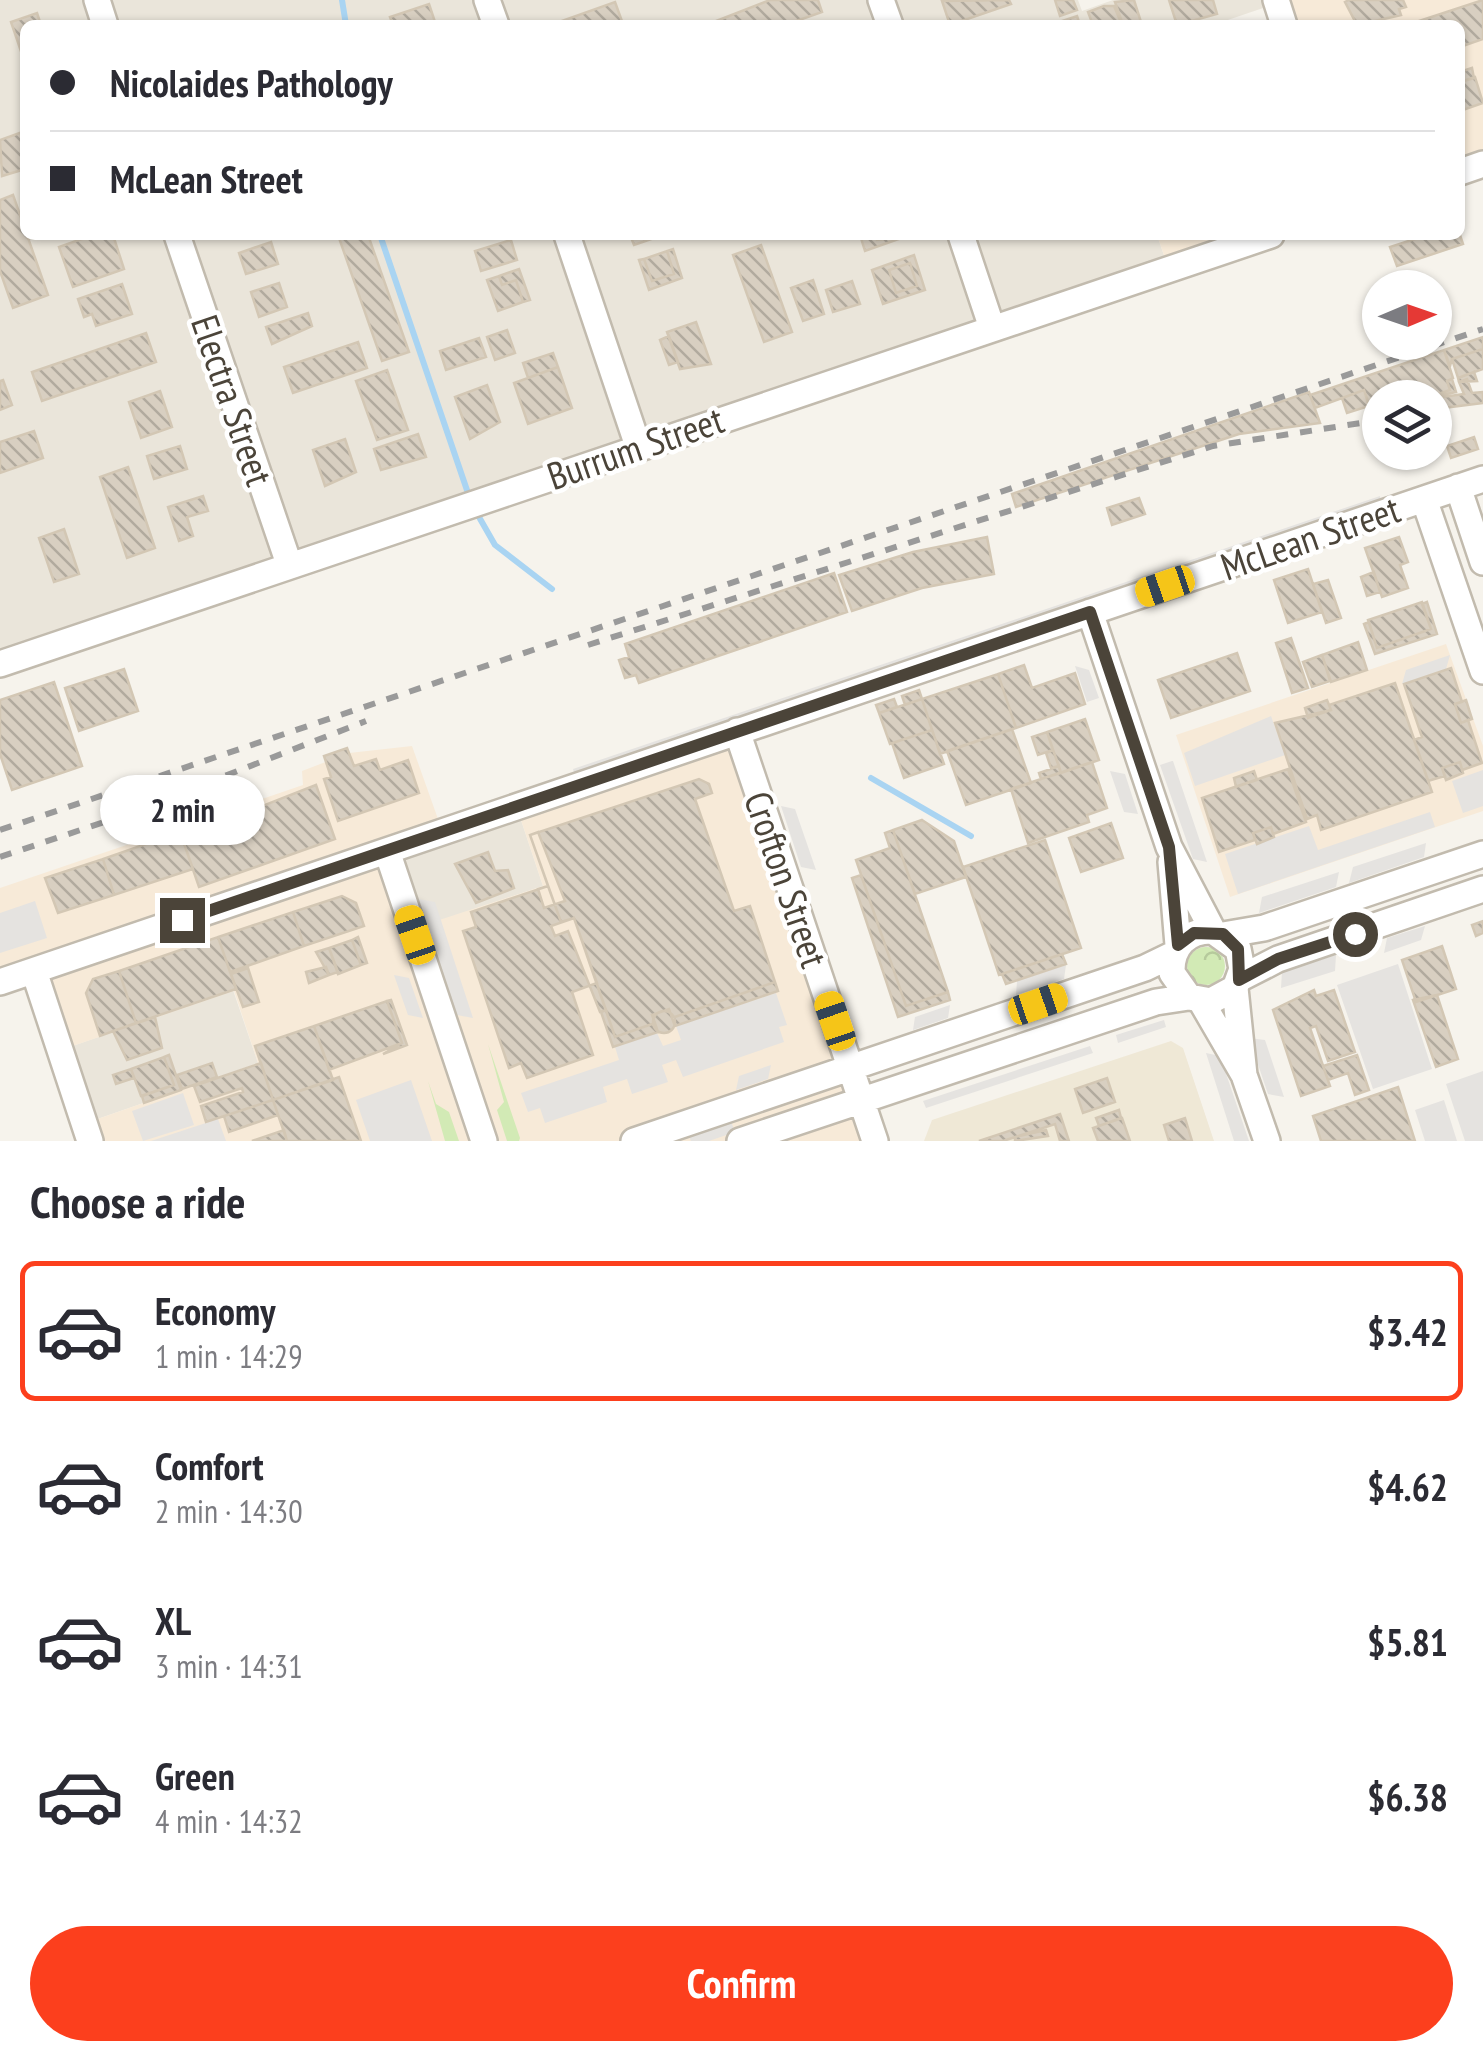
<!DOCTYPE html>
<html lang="en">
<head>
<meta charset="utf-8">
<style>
  :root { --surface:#fff; --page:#f7f7f7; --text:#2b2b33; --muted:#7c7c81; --line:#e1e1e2; --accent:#fc3f1d }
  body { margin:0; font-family:"PT Sans Narrow",sans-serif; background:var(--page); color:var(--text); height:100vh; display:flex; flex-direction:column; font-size:38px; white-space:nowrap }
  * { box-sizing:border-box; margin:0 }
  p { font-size:32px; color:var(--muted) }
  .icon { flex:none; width:55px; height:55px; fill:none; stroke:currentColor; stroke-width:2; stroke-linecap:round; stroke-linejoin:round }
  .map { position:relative; height:1141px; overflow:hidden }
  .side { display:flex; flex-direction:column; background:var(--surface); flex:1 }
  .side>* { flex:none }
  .banner { position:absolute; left:20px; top:20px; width:1445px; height:220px; border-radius:15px; box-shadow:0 2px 8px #0004; display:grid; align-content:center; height:220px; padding:0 30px; background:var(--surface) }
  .needle { width:65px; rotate:88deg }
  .tools { position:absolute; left:1362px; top:270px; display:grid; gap:20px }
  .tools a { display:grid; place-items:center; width:90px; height:90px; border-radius:50%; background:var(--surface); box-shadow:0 2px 8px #0004; font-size:50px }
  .end { position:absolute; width:45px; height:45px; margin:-22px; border:12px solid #4b4439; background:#fff; box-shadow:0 0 0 5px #fff }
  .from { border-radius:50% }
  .bubble { position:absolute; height:70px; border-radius:35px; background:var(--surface); box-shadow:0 2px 8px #0004; font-size:32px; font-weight:800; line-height:70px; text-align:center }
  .car { position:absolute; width:30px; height:60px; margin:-30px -15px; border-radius:12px; box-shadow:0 0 8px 2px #0007; background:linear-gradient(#f5c518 24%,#345 0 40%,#f5c518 0 76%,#345 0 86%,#f5c518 0) }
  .banner b { display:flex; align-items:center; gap:35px; height:95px; font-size:38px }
  .banner b+b { border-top:2px solid var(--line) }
  .banner i { width:25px; height:25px; background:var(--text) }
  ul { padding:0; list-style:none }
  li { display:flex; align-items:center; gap:30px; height:140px; margin:0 20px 15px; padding:0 10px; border:5px solid transparent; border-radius:15px }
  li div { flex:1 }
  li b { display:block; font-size:38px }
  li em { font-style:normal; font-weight:800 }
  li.current { border-color:var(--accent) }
  li>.icon { width:90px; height:90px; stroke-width:1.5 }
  h2 { padding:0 30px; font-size:45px; line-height:120px }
  .cta { display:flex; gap:20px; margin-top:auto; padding:20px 30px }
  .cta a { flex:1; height:115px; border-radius:60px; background:var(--accent); color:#fff; font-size:40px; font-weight:800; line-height:115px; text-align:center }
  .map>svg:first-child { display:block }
  .residential { fill:#eae5da }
  .commercial { fill:#f7ead8 }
  .education { fill:#efe8d6 }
  .green { fill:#d2eab5 }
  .forest { fill:url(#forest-crowns) }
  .parking { fill:#e5e3e0 }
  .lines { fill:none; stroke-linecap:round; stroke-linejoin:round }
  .stream { stroke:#a9d4f2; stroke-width:6 }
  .building { fill:url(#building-back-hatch); stroke:#d3c7b4; stroke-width:2.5; fill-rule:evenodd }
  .minor-casing { stroke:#c2bbae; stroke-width:30 }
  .minor { stroke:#fff; stroke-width:25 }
  .rail { stroke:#9a9a9a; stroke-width:6; stroke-dasharray:12 12; stroke-linecap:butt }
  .route { stroke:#4b4439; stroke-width:12 }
  .labels { text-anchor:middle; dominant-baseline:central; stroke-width:9; stroke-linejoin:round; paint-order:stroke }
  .street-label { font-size:38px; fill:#4b4439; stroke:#fff }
</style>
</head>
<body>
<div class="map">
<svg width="1483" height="1141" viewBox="0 0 1483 1141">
  <defs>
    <pattern id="forest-crowns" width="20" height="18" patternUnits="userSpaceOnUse" patternTransform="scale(2.5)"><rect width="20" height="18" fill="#d2eab5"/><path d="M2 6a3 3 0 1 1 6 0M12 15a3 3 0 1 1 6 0" fill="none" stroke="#b6ca9c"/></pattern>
    <pattern id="building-back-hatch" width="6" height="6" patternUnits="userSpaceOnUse" patternTransform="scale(2.5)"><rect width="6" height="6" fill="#d8cfc1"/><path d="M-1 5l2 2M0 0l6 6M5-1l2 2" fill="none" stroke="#b1aa9e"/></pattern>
  </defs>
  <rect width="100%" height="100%" fill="#f6f3ec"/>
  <!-- residential -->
  <path class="residential" d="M0,0H1078L1082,11L1113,0H1273L1275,4L1213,25H25V235H1157L1169,270L0,666Z
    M517,808L543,886L415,929L389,852Z
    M233,990L258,1063L86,1123L61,1050Z"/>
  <!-- commercial -->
  <path class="commercial" d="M1273,0H1483V167L1460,174V25H1282Z
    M1157,235H1277L1169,270Z
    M1446,644L1483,746V811L1230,897L1176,735Z
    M736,733L873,1141H92L86,1123L258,1063L234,991L61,1050L34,970L0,980V888L303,785L302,771L349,753L412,746L443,833L389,852L415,928L543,886L517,808Z"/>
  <!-- education -->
  <path class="education" d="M1171,1041L1183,1048L1214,1141H924L932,1120Z"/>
  <!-- green -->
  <path class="green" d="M488,1044L520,1138L519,1141H507L497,1110L504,1102Z
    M428,1081L436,1104L449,1112L459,1141H445Z"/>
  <!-- forest -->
  <path class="forest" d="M1187 966a19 19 0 1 1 38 0a19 19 0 1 1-38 0Z"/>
  <!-- parking -->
  <path class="parking" d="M1380,496L1381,502L575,776L573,769Z
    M1450,655L1446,669L1402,684L1406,670Z
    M1075,666L1089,670L1099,698L1087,702Z
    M1271,716L1285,755L1195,786L1184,753Z
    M1172,761H1173L1207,862L1193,859L1160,765Z
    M1483,770V806L1463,813L1452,781Z
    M1110,771L1125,774L1138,814L1124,812Z
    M781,806L795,809L816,870L801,867Z
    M1430,812L1435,827L1238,894L1225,854L1309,826L1318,850Z
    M1426,843L1424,857L1349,883L1353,867Z
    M1339,872L1336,887L1259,913L1262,897Z
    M418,899L435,902L473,1018L457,1015Z
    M35,901L47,938L0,953V913Z
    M1425,926L1421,940L1384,953L1387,938Z
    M1336,955L1335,971L1281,988L1282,972Z
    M1398,964L1432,1069L1373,1089L1337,985Z
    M1066,965L1064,979L1016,995L1017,981Z
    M394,975L409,978L423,1018L408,1015Z
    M776,993L787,1025L779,1027L784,1042L683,1077L676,1060L662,1065L668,1082L632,1094L627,1079L603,1087L607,1102L545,1123L540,1108L528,1112L521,1093L619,1060L615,1047L657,1033L663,1046L681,1040L676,1026Z
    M950,1005L948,1018L913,1030L915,1017Z
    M1164,1020L1166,1027L1118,1043L1116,1035Z
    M1249,1038L1265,1040L1284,1097L1268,1094Z
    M1090,1046L1093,1053L926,1108L923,1101Z
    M1206,1053L1220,1056L1249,1141H1234Z
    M771,1065L768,1079L736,1090L739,1076Z
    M1483,1071V1141H1465L1446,1084Z
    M411,1080L432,1141H370L356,1100Z
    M183,1093L194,1125L143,1141L132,1111Z
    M1444,1100L1457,1141H1425L1415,1110Z
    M218,1119L226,1141H151Z
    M730,1119L735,1132L709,1141H691L688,1134Z"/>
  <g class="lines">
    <!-- stream -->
    <path class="stream" d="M342,0L346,25
      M380,235L470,499
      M475,510L495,545L552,589
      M871,778L971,836"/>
  </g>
  <!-- building -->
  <path class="building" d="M770,0H818L822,12L785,25H706Z
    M1009,0L1011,4L950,25L942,1Z
    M1055,0H1073L1077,10L1060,16Z
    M1134,0L1141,22L1123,25L1115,2Z
    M1169,0H1213L1217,14L1177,25Z
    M1349,0H1403L1406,7L1399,9L1401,15L1357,25L1345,2Z
    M1483,0V39L1460,47V25L1410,24Z
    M615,2L623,24L560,25L559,22Z
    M429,4L436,25H393L390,17Z
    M1104,6H1114L1122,25H1093L1088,12Z
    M37,13L41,25H25L24,60L11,22Z
    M1077,16L1080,25H1059L1062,21Z
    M1472,68L1474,78L1460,82V72Z
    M1475,77L1483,103L1460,111V82Z
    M25,131V169L2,176L0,140Z
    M13,195L48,295L13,308L0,271V200Z
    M93,235H113L124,269L73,287L59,247Z
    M338,235H368L409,352L382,361Z
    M630,235H663L634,245Z
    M860,235H875L877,240L907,236L865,251Z
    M1427,235H1460L1463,244L1397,266L1390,247Z
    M511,240L517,260L481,271L475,251Z
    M271,242L278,264L246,274L239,253Z
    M761,245L792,332L764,342L733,255Z
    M673,249L682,278L649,290L639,260L644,259L652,281L674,274L667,251Z
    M667,251L674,274L652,281L644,259Z
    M914,255L925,290L883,304L872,270ZM910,263L917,286L896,293L889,270Z
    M910,263L917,286L896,293L889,270Z
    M519,269L530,300L523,302L516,280L502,285L499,276Z
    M499,276L502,285L516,280L523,302L498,311L487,280Z
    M813,280L824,314L803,321L791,288Z
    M852,281L860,304L833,312L826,290Z
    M279,283L287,307L259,317L251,292Z
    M122,284L132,314L96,326L92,314L84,317L78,299Z
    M308,313L312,326L272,344L266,327Z
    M696,322L711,364L680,369L667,332Z
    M507,330L515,353L495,360L487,337Z
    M146,333L156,362L42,401L32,372Z
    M669,336L678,362L669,365L660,340Z
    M1483,337V349L1452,359L1450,366L1444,350Z
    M479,338L486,357L446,370L440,351Z
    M358,342L367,368L293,393L284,367Z
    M1483,349V369L1458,378L1452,359Z
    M1444,350L1453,378L1447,381L1450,390L1427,398L1423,389L1400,398H1380V404L1370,407L1364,390L1315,408L1310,395Z
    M553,353L558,367L528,378L523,363Z
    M558,367L572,408L528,424L514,383Z
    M387,370L408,430L377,440L356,381Z
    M1474,372L1477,381L1459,382L1458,378Z
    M1452,379L1456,392L1427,398L1450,390L1447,381Z
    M1467,379L1472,393L1483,392V403L1435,409V398L1464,394L1459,382Z
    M3,380L12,405L0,410V381Z
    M487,385L500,422L470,439L455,397Z
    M1364,390L1369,406L1347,413L1342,398Z
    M160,391L172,427L141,438L129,402Z
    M1309,392L1320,423L1239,434L1016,507L1012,494Z
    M34,431L43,458L0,473V442Z
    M418,434L426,457L381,470L374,449Z
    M1474,437L1478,449L1451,458L1447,446Z
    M345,439L356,472L325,486L313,450Z
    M180,446L187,469L154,479L147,456Z
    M128,467L155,548L127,558L100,477Z
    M203,496L208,511L187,517L193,536L179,541L168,507Z
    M1139,498L1145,514L1112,525L1107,508Z
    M64,529L79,574L54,582L39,538Z
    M987,537L994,574L922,588L852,611L839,575L913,552Z
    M1399,537L1408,562L1400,565L1408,588L1382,597L1365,548Z
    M1308,569L1322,612L1288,623L1274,580Z
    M1374,572L1380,592L1367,596L1361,577Z
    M834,573L847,612L639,683L636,675L625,678L619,660L629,657L625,644Z
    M1328,580L1341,618L1326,623L1313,584Z
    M1422,602L1431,629L1377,648L1368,620Z
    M1427,602L1437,634L1375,654L1364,624L1369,622L1377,648L1431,629L1422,604Z
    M1291,638L1308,688L1292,693L1276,643Z
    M1358,642L1367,670L1331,682L1322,655Z
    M1237,653L1250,691L1171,718L1158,680Z
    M1322,655L1330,681L1312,687L1303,662Z
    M1024,665L1032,688L1075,673L1085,704L1016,728L998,674Z
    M1451,668L1462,702L1455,704L1461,723L1468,720L1482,763L1462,770L1460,762L1442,768L1445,776L1428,781L1414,740L1422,737L1404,684Z
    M124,669L138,711L79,731L65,688Z
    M998,674L1016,728L940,754L922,699Z
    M54,682L82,766L12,790L0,754V700Z
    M1395,683L1432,792L1321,830L1317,815L1307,819L1275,723L1331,710L1329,705Z
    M919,690L922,699L905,705L902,696Z
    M894,699L897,707L879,713L876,705Z
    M922,699L932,730L890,744L879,713Z
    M1327,700L1331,710L1308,718L1305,708Z
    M1466,700L1472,719L1461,723L1455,704Z
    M1085,719L1099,760L1061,773L1047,732Z
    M1012,729L1031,783L966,805L947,751Z
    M932,730L944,764L904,778L892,743Z
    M1047,732L1053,750L1038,755L1032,737Z
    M347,748L354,766L376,759L380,770L408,760L419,793L338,821L324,779L331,777L324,756Z
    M1053,750L1059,766L1051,768L1046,753Z
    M1092,762L1107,808L1087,815L1089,822L1028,843L1011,789Z
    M1460,762L1463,773L1446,780L1442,768Z
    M1059,766L1061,773L1041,779L1039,773Z
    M1288,769L1306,822L1273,834L1271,827L1253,833L1255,840L1219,852L1202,798Z
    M1254,771L1257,780L1236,787L1234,778Z
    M699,779L709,784L712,793L695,799L734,911L750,906L775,982L672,1018L669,1009L652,1015L655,1023L615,1037L574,918L561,922L530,835Z
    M316,785L335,839L199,887L180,832L204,823L206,828Z
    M922,820L954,841L966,877L915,894L893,830Z
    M1111,823L1123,858L1081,872L1069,838Z
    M1271,827L1274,837L1257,844L1253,833Z
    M893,830L948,992L906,1006L856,860L890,848L885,833Z
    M180,832L193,869L114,895L103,859Z
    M538,832L565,901L544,908L538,889L548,886L530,835Z
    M1045,840L1081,948L999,975L963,867Z
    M488,852L495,871L508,870L514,888L476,903L455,864Z
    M103,859L114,895L58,913L45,878Z
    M861,875L906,1006L948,992L950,1000L898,1017L852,878Z
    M548,886L561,922L574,918L597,983L572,992L593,1055L527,1078L521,1063L509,1068L463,931L476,927L471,912Z
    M342,896L356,903L364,926L304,946L293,912Z
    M293,912L304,946L230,972L218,937Z
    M574,918L606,1010L600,1012L568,931L555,936L551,926Z
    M1483,921V933L1476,936L1472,925Z
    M218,937L236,989L136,1023L119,971Z
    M358,937L367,963L361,965L352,940Z
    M352,940L361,965L338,974L329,948Z
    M1442,946L1456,989L1416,1002L1402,960Z
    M329,948L338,972L329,975L316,952Z
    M1062,954L1066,964L1006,984L1002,974Z
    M326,967L329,975L309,983L306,972Z
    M248,968L259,1002L243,1007L231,974Z
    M119,971L136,1023L100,1036L86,993L93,979Z
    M775,982L778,991L675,1026L672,1018Z
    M1314,990L1316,996L1334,990L1355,1052L1328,1061L1316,1026L1310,1028L1330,1086L1301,1096L1273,1010Z
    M1437,995L1458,1059L1436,1067L1413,1000Z
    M391,1000L407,1045L383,1054L402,1043L387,1001Z
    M387,1001L402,1043L329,1070L314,1026Z
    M606,1010L615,1037L655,1023L658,1032L613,1047L601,1012Z
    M653 1022a11 11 0 1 1 22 0a11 11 0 1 1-22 0Z
    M155,1017L162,1048L127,1060L113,1031Z
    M314,1026L333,1080L273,1100L255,1046Z
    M169,1055L181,1090L144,1103L142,1096L174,1085L164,1057Z
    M1357,1055L1369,1090L1355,1095L1348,1073L1328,1080L1323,1066Z
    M164,1057L174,1085L141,1096L131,1069Z
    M212,1063L217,1077L182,1089L177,1075Z
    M261,1063L273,1100L206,1122L201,1106L243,1092L242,1088L200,1102L194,1086Z
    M131,1069L134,1078L116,1084L113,1075Z
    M339,1077L361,1141H287L273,1100Z
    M1107,1078L1115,1102L1083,1113L1075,1089Z
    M1398,1087L1415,1141H1321L1313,1116Z
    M273,1100L278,1115L229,1132L224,1116Z
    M1119,1110L1121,1118L1099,1126L1096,1118Z
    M1060,1114L1069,1141H1060L1055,1124L1003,1141H979Z
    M1122,1118L1130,1141H1098L1093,1128Z
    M1185,1118L1192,1141H1169L1164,1125Z
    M284,1130L287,1141H252Z
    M1046,1130L1048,1136L1015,1141V1137Z"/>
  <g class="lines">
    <!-- minor casing -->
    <g class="minor-casing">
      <path id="minor" d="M97,0L105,25
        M487,0L496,25
        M881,0L890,25
        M1276,0L1284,25
        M1460,172L1483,164
        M177,235L289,564
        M567,235L638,446
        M961,235L992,328
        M1458,487L1483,562
        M1424,499L1483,671
        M1090,612L1169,847L1213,931
        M0,664L1271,235
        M737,731L875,1141
        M387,851L484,1141
        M1171,862L1178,945
        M1223,935L1264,928L1483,854
        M34,971L90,1141
        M1239,979L1278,959L1483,889
        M0,982L1483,479
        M1235,988L1211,1001L1189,997L1172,973C1171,947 1187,930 1213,931L1238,949L1242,969L1235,988L1244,1075
        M1201,1001L1244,1075L1267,1141
        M634,1141L1145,968L1174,954
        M740,1141L1156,1002L1189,997"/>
    </g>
    <!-- minor -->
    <use href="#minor" class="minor"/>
    <!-- rail -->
    <path class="rail" d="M588,645L1213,446L1380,420
      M0,830L1483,329
      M0,857L122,816L366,721"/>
  </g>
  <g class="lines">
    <!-- route -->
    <path class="route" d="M182,920L1090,612L1169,847L1178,945L1194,933L1223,934L1238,949L1239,980L1278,959L1355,934"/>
  </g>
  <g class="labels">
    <!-- street labels -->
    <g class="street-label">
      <text transform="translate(233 400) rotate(71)">Electra Street</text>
      <text transform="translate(635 447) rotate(-19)">Burrum Street</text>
      <text transform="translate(1310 537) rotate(-19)">McLean Street</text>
      <text transform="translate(787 879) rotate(71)">Crofton Street</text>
    </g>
  </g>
</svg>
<div class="tools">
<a><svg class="needle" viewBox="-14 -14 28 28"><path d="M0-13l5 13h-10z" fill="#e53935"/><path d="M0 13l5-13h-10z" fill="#7c7c81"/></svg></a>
<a><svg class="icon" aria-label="layers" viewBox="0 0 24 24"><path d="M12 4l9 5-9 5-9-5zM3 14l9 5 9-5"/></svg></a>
</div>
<i class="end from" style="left:1355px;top:934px"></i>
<i class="end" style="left:182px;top:920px"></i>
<div class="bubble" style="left:100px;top:775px;width:165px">2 min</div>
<i class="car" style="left:1165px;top:586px;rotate:251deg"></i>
<i class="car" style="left:415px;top:935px;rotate:341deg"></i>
<i class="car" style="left:1038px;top:1004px;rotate:71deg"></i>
<i class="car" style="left:835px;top:1021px;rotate:341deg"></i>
<div class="banner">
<b><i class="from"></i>Nicolaides Pathology</b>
<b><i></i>McLean Street</b>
</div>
</div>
<section class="side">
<h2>Choose a ride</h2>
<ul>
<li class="current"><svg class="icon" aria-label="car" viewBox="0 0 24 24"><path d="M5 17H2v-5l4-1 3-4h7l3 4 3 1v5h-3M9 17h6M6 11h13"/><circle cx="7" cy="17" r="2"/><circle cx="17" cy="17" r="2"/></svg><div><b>Economy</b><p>1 min · 14:29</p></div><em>$3.42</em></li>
<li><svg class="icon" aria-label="car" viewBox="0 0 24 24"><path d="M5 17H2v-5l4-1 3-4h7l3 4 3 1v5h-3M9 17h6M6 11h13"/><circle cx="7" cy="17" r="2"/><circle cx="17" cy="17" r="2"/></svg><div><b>Comfort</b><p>2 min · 14:30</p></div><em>$4.62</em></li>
<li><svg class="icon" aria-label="car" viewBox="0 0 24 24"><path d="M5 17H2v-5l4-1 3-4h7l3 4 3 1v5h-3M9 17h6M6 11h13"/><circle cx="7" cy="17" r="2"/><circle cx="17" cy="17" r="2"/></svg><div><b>XL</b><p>3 min · 14:31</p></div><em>$5.81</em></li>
<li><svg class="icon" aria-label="car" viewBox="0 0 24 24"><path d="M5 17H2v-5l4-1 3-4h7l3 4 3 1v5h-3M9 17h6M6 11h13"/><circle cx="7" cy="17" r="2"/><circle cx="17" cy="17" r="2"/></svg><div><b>Green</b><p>4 min · 14:32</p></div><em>$6.38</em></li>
</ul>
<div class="cta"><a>Confirm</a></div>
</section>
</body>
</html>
